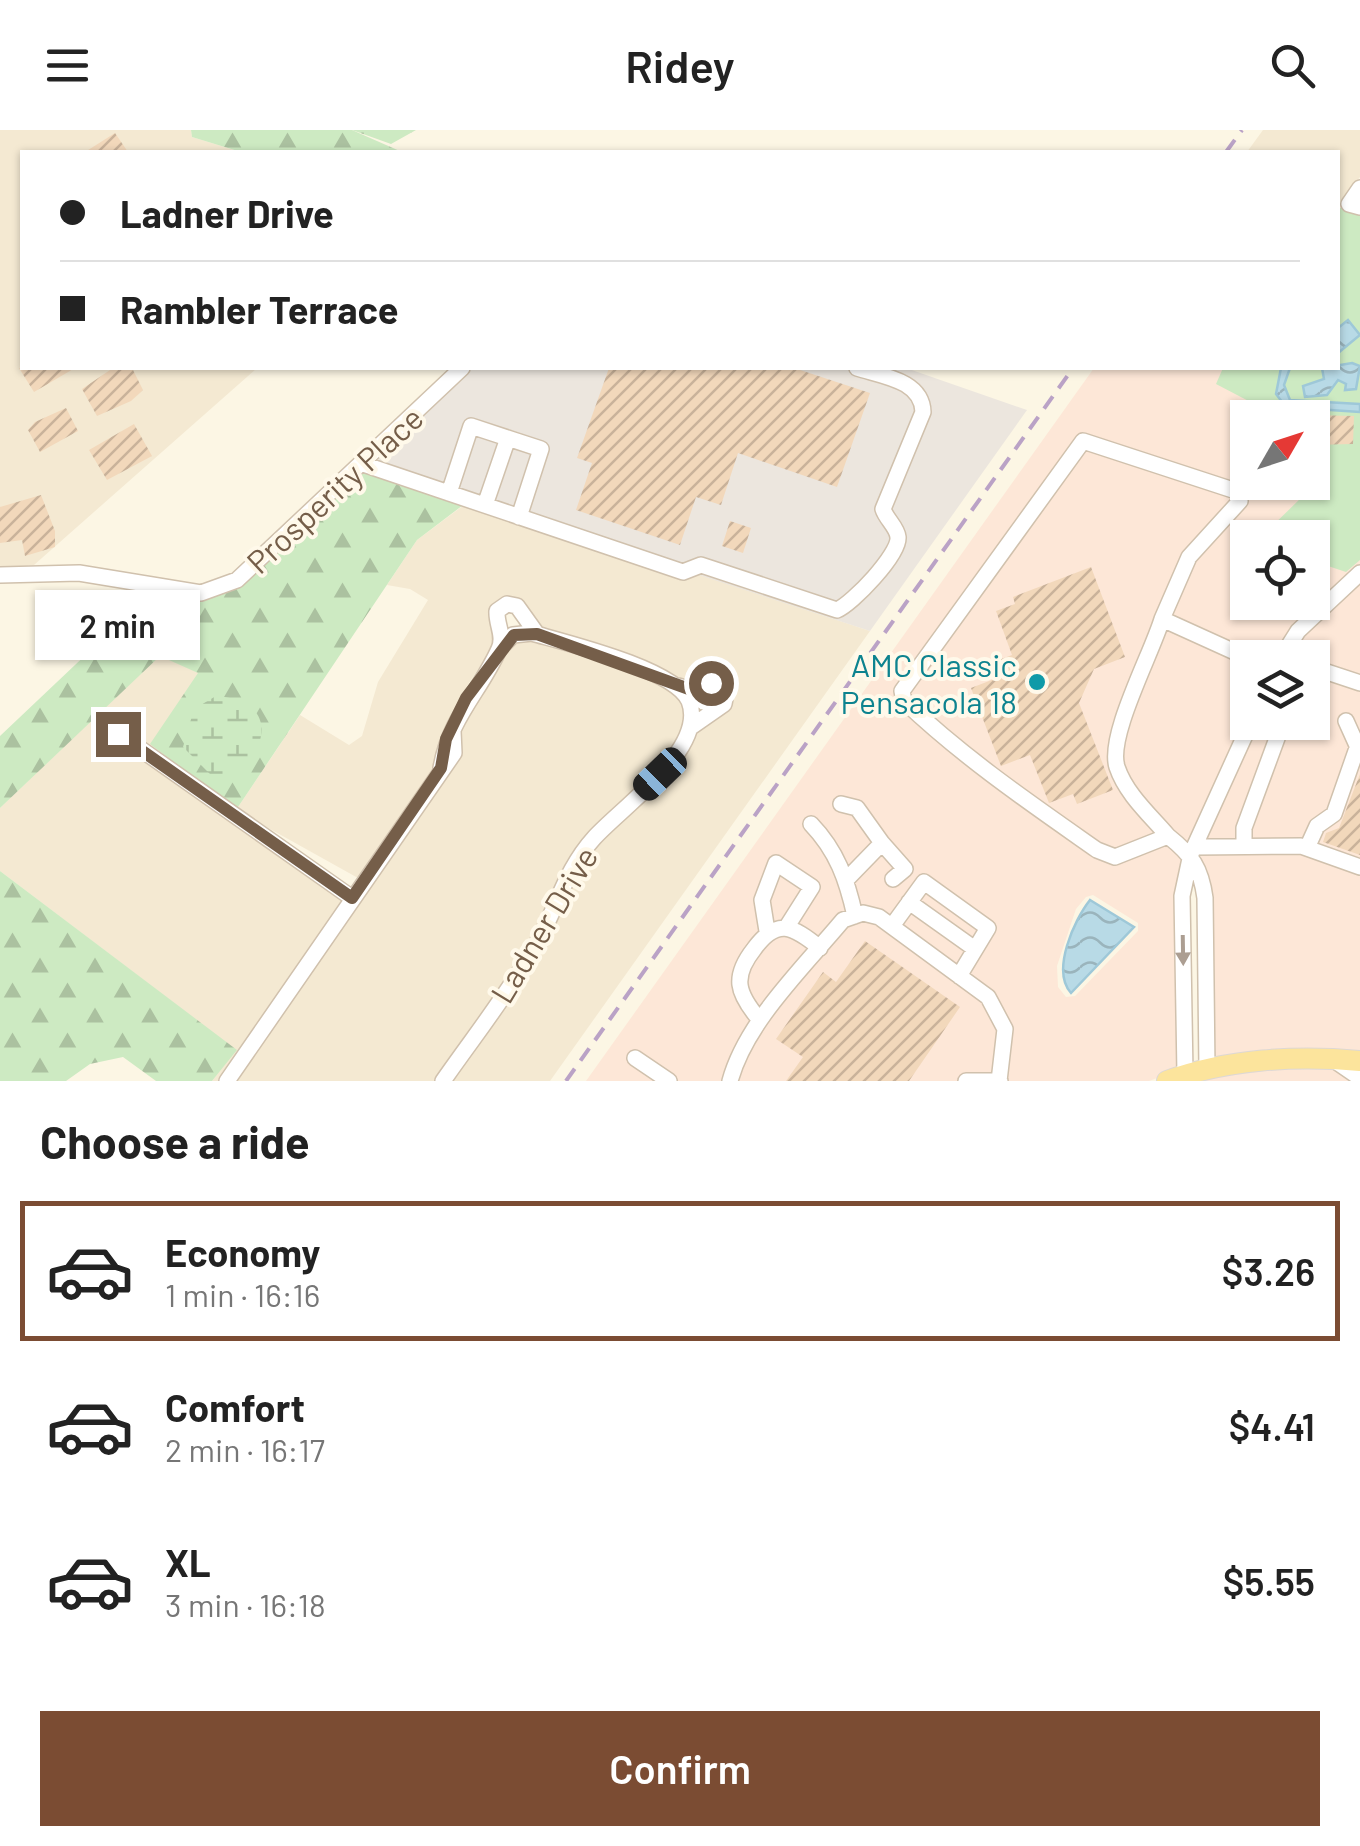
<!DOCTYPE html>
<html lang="en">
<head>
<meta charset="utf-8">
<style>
  :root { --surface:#fff; --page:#f2f2f2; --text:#222; --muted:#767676; --line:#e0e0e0; --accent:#7b4c33 }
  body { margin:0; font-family:Barlow,sans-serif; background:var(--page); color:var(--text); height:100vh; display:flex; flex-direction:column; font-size:38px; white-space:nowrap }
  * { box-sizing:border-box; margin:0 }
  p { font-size:32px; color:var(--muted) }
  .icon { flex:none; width:55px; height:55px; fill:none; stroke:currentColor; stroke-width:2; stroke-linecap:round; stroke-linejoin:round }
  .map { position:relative; height:951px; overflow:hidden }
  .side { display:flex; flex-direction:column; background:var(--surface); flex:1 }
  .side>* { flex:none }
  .guide { position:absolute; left:20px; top:20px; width:1320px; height:220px; border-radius:0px; box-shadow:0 2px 8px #0004; display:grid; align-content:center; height:220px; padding:0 40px; background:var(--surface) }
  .needle { width:65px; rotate:51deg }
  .buttons { position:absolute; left:1230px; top:270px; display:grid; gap:20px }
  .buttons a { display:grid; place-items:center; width:100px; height:100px; border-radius:0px; background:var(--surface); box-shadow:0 2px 8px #0004; font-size:50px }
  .end { position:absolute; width:45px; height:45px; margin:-22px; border:12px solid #755e49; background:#fff; box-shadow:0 0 0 5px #fff }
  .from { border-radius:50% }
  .bubble { position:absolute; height:70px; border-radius:0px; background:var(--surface); box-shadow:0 2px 8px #0004; font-size:32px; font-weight:600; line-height:70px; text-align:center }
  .car { position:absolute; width:30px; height:60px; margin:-30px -15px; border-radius:12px; box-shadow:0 0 8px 2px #0007; background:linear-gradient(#222 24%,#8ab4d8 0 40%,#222 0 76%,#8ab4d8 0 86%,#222 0) }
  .guide b { display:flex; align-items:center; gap:35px; height:95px; font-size:38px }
  .guide b+b { border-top:2px solid var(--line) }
  .guide i { width:25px; height:25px; background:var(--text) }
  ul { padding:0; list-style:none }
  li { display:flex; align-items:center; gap:30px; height:140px; margin:0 20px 15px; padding:0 20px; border:5px solid transparent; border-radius:0px }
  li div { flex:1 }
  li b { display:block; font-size:38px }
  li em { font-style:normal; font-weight:600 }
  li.on { border-color:var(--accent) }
  li>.icon { width:90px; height:90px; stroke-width:1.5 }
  h2 { padding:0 40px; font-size:45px; line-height:120px }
  .action { display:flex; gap:20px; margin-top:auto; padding:20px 40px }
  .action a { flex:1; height:115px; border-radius:0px; background:var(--accent); color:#fff; font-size:40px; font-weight:600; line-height:115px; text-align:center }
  header { display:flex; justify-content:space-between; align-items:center; height:130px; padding:0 40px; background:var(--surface); font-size:45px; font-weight:600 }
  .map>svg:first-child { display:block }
  .residential { fill:#f4e9d2 }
  .commercial { fill:#fde7d7; fill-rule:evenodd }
  .industrial { fill:#ece6de }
  .green { fill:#cdeac2 }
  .forest { fill:url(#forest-firs) }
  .wetland { fill:url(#wetland-marsh) }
  .water { fill:url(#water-waves); stroke:#9ec8d8; stroke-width:2.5 }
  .building { fill:url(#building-hatch) }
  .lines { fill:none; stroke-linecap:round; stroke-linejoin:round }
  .minor-casing { stroke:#d0c1ad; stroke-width:18 }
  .major-casing { stroke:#ded8d3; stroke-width:22 }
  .minor { stroke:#fff; stroke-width:15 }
  .major { stroke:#fce49c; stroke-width:20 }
  .rail { stroke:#baa2c6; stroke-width:4; stroke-dasharray:15 10; stroke-linecap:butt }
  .oneway { fill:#ac9e92 }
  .route { stroke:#755e49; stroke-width:12 }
  .culture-dot { fill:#0f9aa8; stroke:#fff9ea; stroke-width:4 }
  .labels { text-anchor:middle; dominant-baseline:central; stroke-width:8; stroke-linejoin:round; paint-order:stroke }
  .street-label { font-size:32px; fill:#755e49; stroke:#fff9ea }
  .culture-label { font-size:32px; fill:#0d838f; stroke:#fff9ea; text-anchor:end }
</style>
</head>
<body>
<header><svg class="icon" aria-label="menu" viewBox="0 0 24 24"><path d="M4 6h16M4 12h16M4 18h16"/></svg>Ridey<svg class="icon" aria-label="search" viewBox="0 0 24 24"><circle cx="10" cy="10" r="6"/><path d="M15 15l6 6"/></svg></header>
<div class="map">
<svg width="1360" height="951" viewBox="0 0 1360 951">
  <defs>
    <pattern id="forest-firs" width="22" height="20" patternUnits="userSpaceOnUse" patternTransform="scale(2.5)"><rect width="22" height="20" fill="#cdeac2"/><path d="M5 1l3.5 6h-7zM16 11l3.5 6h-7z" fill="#abc1a0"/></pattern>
    <pattern id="wetland-marsh" width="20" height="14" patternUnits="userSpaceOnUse" patternTransform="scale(2.5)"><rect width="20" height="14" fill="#cdeac2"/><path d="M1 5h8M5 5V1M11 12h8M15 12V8" fill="none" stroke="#abc1a0"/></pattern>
    <pattern id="water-waves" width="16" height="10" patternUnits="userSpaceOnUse" patternTransform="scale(2.5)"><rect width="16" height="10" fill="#b8dae6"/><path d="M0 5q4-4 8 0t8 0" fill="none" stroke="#9ab4bc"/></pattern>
    <pattern id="building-hatch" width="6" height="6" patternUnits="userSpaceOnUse" patternTransform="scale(2.5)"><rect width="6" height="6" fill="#f2d8bb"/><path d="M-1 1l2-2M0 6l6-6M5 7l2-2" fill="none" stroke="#c9b29a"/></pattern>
  </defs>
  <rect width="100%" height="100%" fill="#fcf6e4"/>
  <!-- residential -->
  <path class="residential" d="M0,0H191L192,7L241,22H22V238H257L34,435L0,439Z
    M1263,0H1360V47L1338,74V22H1247Z
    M472,369L870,501L550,951H450L585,728L696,601L728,578L733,569L727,552L713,547L691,553L540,498L523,472L508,467L491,480L493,516L460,567L440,608L435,636L358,748L236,680L300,585L349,615L362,606L378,552L428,470L410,459L387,455L417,410Z
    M519,510H533L662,554L681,570L685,588L679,609L564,737L527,818L435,951H234L461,625V598L508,517Z
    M160,525L199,543L231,676L119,595L109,605L343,770L219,951H212L236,920L0,741V678Z"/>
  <!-- commercial -->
  <path class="commercial" d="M1338,74L1360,84V435L1287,503L1274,527L1248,528L1247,585L1184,725L1175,767L1179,940L1149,951H586L1094,238H1338ZM1248,288H1312V352H1248ZM1248,408H1312V472H1248ZM1093,765L1138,793V801L1075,866L1066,867L1058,857L1057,836L1076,779L1086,767Z
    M1360,451V924L1214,931L1212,768L1208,742L1199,723L1258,593L1312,592V528L1287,527L1297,511Z
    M1264,937L1360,938V951H1184Z"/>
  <!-- industrial -->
  <path class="industrial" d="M455,238H906L1027,280L870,501L368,337Z"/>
  <!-- green -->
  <path class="green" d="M1338,77L1360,84V430L1346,442L1313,431L1312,408L1261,407L1303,366L1298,358L1280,353L1312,352V288L1279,287L1216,254L1223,238H1338Z"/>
  <!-- forest -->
  <path class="forest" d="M191,0H352L402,22H241L192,7Z
    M368,337L471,369L417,410L236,680L150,614L198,543L160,526L0,678V606L151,463L200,469L242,455Z
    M0,741L237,920L212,951H156L123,927L90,934L66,951H0Z"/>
  <!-- wetland -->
  <path class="wetland" d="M352,0H416L391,14Z
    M216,566C278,571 270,617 232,650L212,646L183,617L194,579Z"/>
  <!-- water -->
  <path class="water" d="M1348,190L1360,205L1338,223V198Z
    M1352,233L1360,236L1356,259L1345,260L1346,254L1338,250L1327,265L1305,267L1303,256L1324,249L1322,238Z
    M1281,238H1290L1284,255L1290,270L1360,274V282L1286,277L1276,264Z
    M1090,770L1134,797L1071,863C1051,841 1074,790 1090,770Z"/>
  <!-- building -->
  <path class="building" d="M115,3L128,22H85Z
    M19,238H75L34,262Z
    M113,238H132L143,260L131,271L97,286L82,259Z
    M609,238H794L870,263L837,357L738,323L721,375L696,367L680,415L576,380L592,333L577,328Z
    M66,278L78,301L40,322L28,300L35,292Z
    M1312,285L1354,286L1353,314L1312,315Z
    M134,294L152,326L107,350L89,320Z
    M41,365L55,401V417L25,426L22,410L0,413V377Z
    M730,391L751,398L743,423L722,416Z
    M1091,437L1125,527L1094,539L1079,573L1113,660L1077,674L1073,664L1049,673L1030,625L1001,636L971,558L1002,546L996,531L1012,525L996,481L1015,474L1013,467Z
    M1360,644V725L1323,712L1326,703L1339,698Z
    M865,811L960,877L909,951H786L803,927L776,909L823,842L836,852Z"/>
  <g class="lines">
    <!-- minor casing -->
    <g class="minor-casing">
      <path id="minor" d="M1360,58L1349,74L1360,77
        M363,334L683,442L701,435L837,480C852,474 900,424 898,407C897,397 886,389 883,379L923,282C922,250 882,246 857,238
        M449,363L471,296L541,319L519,387
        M485,375L508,308
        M0,445L79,443L201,463L237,450L462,238
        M1162,489C1152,523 1107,606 1117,637C1126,664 1150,685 1168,706
        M1281,528L1298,501L1360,443
        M1312,537L1360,553
        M678,556L689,559L717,554L726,563L724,574L691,597
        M1346,591L1360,622
        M1302,592L1317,598
        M118,603L352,768
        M441,638C450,587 480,562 499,519C505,506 496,494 497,481L507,474L517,476L537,504
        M841,674L857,678L882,713L847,749
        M811,694C837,721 847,750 855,786
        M882,713L905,739L893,749
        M1244,716V698L1283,592
        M1195,717L1301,716L1360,737
        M1307,718L1317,696L1334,684L1356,621
        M909,772L975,819
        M892,796L924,752L988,798L959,846
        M767,801L762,770L776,733L812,757L786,798
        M759,889C737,863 732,847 754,819C777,787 793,796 820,818
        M635,928L669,951
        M1334,930L1360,948
        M1207,939L1205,768C1201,738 1192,725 1168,706L1115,727L1097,720C1030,673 964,628 904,571L902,561L1083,311L1236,361L1240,371L1189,427L1162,489L1248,528
        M1185,944L1182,766L1191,724L1251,592
        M227,951L454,623L453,601
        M443,951C473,908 507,865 533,820C556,782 564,741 594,708C622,677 708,618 689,571C675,539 567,513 532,503L513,505L500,518
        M730,951C746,892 803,838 843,790L863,783L879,787L988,867L1005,899L999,951
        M966,951H1000"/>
    </g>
    <!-- major casing -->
    <g class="major-casing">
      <path id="major" d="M1167,951C1227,929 1297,925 1360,931"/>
    </g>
    <!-- minor -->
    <use href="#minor" class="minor"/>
    <!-- major -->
    <use href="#major" class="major"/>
    <!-- rail -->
    <path class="rail" d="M1226,22L1242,0
      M566,951L1073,238"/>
  </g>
  <!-- one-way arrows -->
  <defs><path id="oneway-solid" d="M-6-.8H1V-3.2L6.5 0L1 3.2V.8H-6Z" transform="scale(2.5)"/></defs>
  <use class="oneway" href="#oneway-solid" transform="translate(1183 820) rotate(89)"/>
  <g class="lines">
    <!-- route -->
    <path class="route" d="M118,604L352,768L441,638L446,609L466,568L514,505L537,504L689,559L711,553"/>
  </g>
  <!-- markers -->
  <circle class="culture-dot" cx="1037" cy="552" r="10"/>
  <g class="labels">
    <!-- street labels -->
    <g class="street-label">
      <text transform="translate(334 359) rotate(-43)">Prosperity Place</text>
      <text transform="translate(543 794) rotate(-59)">Ladner Drive</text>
    </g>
    <!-- culture labels -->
    <g class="culture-label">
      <text x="1017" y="534">AMC Classic<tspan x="1017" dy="37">Pensacola 18</tspan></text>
    </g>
  </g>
</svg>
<div class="buttons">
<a><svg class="needle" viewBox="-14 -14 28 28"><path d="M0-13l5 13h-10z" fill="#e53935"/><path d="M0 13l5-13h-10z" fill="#767676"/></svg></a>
<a><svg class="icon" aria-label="locate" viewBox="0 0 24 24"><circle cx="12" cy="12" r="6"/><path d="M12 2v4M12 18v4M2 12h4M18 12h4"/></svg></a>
<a><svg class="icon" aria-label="layers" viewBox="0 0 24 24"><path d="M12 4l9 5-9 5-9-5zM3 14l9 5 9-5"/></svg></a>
</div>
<i class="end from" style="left:711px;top:553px"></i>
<i class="end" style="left:118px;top:604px"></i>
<div class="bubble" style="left:35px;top:460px;width:165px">2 min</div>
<i class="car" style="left:660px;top:644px;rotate:226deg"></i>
<div class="guide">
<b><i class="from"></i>Ladner Drive</b>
<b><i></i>Rambler Terrace</b>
</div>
</div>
<section class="side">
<h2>Choose a ride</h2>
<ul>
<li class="on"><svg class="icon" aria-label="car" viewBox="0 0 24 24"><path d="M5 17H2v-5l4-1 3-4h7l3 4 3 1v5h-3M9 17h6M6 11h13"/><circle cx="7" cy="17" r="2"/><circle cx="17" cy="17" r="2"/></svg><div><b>Economy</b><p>1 min · 16:16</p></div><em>$3.26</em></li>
<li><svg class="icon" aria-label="car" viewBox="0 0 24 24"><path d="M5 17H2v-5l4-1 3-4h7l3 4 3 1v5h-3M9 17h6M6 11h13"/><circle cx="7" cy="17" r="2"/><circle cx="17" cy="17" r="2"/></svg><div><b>Comfort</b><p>2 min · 16:17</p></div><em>$4.41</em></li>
<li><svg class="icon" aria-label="car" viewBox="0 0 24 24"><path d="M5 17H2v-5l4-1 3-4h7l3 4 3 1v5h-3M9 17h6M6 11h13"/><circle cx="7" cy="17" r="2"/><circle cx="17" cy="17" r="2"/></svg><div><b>XL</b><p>3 min · 16:18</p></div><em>$5.55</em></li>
</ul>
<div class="action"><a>Confirm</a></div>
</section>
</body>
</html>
